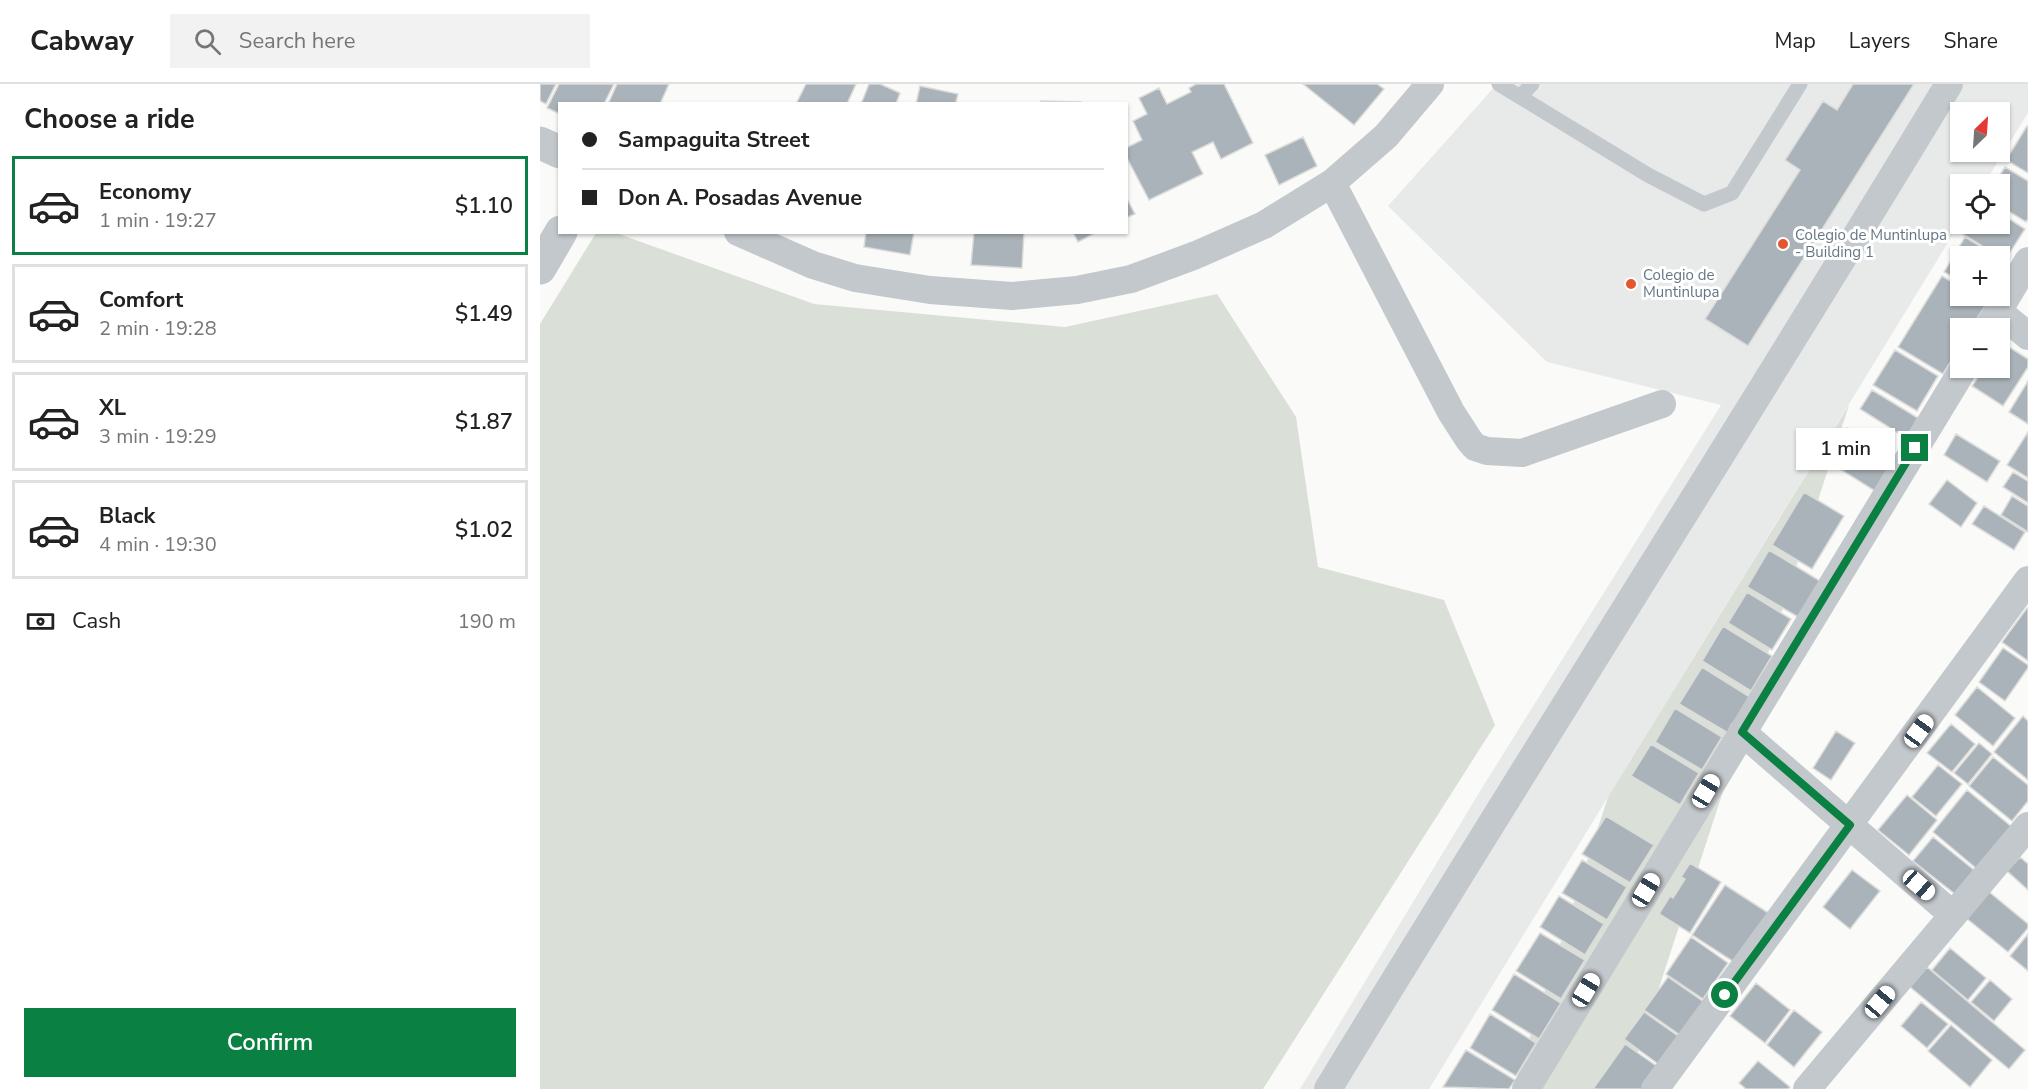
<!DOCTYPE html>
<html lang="en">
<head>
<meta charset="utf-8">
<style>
  :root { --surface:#fff; --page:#f2f2f2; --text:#222; --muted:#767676; --line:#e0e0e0; --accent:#0b8043 }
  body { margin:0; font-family:"Nunito Sans",sans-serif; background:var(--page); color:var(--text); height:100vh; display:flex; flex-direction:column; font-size:22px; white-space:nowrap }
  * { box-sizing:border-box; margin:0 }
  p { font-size:20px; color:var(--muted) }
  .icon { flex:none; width:33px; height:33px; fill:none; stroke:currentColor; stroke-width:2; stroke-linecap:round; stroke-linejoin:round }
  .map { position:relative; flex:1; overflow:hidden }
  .side { display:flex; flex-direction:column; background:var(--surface); width:540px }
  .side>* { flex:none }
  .guide { position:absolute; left:18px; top:18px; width:570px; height:132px; border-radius:0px; box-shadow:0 2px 4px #0004; display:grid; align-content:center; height:132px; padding:0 24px; background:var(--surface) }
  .needle { width:39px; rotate:25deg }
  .buttons { position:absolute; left:1410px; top:18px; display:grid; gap:12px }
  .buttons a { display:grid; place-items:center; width:60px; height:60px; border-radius:0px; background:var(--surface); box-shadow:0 2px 4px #0004; font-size:30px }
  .end { position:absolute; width:27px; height:27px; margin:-14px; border:8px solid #0b8043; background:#fff; box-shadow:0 0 0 3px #fff }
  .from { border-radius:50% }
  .bubble { position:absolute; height:42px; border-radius:0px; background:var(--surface); box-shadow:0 2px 4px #0004; font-size:20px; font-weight:600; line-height:42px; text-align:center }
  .car { position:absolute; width:18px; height:36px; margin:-18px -9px; border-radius:8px; box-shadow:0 0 4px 2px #0007; background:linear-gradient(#fff 24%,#345 0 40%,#fff 0 76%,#345 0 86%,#fff 0) }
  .guide b { display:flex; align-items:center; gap:21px; height:57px; font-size:22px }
  .guide b+b { border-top:2px solid var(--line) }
  .guide i { width:15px; height:15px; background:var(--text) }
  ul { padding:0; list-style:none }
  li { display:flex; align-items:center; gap:18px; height:99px; margin:0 12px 9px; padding:0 12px; border:3px solid var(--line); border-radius:0px }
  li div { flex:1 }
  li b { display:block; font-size:22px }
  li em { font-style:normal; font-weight:600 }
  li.current { border-color:var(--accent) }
  li>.icon { width:54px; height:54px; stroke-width:1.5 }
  h2 { padding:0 24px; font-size:27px; line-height:72px }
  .pay { display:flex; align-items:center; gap:15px; height:66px; padding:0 24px; font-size:22px }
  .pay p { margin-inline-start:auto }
  .cta { display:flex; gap:12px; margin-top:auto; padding:12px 24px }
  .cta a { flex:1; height:69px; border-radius:0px; background:var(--accent); color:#fff; font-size:24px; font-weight:600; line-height:69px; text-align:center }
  header { display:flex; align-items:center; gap:36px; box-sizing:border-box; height:84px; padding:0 30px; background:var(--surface); border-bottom:2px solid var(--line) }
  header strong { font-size:28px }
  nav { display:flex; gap:33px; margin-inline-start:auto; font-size:21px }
  .search { width:420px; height:54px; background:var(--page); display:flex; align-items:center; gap:15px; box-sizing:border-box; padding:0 21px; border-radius:0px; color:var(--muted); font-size:22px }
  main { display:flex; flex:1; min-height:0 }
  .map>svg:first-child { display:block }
  .built { fill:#e8e9e9; fill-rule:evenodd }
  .green { fill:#dadfd7 }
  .building { fill:#aab3b9; stroke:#dcdcda; stroke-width:1.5 }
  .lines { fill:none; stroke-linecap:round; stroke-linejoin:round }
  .service { stroke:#c3c8cc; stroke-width:15 }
  .minor { stroke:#c3c8cc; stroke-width:28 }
  .tertiary { stroke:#c3c8cc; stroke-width:33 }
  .route { stroke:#0b8043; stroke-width:8 }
  .poi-dot { fill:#e4572e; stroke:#fff; stroke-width:2 }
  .labels { text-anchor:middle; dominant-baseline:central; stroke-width:6; stroke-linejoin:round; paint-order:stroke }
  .poi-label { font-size:15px; fill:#657683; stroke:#fff; text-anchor:start }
</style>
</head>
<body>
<header>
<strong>Cabway</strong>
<div class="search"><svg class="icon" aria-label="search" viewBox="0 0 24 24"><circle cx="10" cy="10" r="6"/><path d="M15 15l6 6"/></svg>Search here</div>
<nav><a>Map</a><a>Layers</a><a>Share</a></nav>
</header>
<main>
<section class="side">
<h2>Choose a ride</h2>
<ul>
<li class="current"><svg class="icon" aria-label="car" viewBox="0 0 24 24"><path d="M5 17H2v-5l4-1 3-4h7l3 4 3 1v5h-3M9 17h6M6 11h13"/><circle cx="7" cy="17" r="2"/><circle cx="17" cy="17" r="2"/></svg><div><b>Economy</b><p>1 min · 19:27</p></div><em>$1.10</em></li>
<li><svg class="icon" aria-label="car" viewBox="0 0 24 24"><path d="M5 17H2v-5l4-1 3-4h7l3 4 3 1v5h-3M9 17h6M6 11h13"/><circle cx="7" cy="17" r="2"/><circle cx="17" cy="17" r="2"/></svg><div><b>Comfort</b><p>2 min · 19:28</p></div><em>$1.49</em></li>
<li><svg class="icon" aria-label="car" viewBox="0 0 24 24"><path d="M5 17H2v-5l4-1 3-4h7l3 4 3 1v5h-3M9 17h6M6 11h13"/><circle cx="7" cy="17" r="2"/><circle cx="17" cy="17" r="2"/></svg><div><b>XL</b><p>3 min · 19:29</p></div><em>$1.87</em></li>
<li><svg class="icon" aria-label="car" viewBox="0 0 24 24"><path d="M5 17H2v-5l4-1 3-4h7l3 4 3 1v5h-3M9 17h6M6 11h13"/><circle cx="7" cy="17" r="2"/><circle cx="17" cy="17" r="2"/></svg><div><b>Black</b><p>4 min · 19:30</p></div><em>$1.02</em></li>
</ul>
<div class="pay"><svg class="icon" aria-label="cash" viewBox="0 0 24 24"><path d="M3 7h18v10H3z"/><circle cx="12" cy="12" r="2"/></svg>Cash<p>190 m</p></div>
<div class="cta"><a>Confirm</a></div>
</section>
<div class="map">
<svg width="1488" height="1005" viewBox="0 0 1488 1005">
  <rect width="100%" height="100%" fill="#fafaf8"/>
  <!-- built -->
  <path class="built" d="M957,0H1488V29L1444,100H1420V139L889,1005H760L942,704L1181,321L1007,278L848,122ZM1420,28H1460V68H1420Z"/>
  <!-- green -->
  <path class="green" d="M56,149H76L274,220L525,243L677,210L756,333L778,483L904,516L955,641L723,1005H0V240Z
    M1309,321L1086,1005H973L1068,713Z"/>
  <!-- building -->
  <path class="building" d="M0,0H16L6,20L0,17Z
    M19,0H74L64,20H20V30L7,24Z
    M77,0H129L120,20H68Z
    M266,0H316L307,20H256Z
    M329,0H340L360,9L356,20H321Z
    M656,0H684L713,59L681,75L673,58L652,68L663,90L609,116L586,72V64L602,56L593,37L607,30L599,14L619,4L627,20L651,8L649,4Z
    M763,0H837L844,5L814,41Z
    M1313,0H1374L1208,262L1165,235L1260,86L1245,76L1283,17L1297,26Z
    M380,2L418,10L416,18L422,20H376Z
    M501,17L541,18V20H501Z
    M1487,42L1488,43V89L1466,76Z
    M763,53L777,82L739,101L725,71Z
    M1465,83L1488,97V135L1486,138L1460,122V100H1454Z
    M586,113L595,130L586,134Z
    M1460,129L1485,145L1465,176L1421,149L1427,140H1460Z
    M326,148H374L370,171L324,163Z
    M434,148H484L482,184L431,181Z
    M533,148H557L538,158Z
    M1425,153L1440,162L1433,172H1420V193L1418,196L1404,188Z
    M1402,192L1420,203V212H1435L1447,219L1431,244H1420V262L1403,290L1358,263Z
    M1461,258L1488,275V283L1463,322L1432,302L1444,284H1460Z
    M1355,266L1398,292L1377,327L1333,301Z
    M1488,297V340L1469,328Z
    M1332,306L1378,334L1366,354L1320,325Z
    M1307,344L1356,374L1335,407L1287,377Z
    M1488,348V394L1467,381Z
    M1416,350L1460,377L1447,398L1404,371Z
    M1473,388L1488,397V419L1463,403Z
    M1407,396L1437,419L1421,443L1389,420Z
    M1264,408L1304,432L1272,485L1232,461Z
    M1472,412L1488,422V448L1461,431Z
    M1444,422L1485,448L1474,466L1432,440Z
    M1229,466L1280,497L1258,533L1207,503Z
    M1207,508L1251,535L1232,566L1188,539Z
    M1487,524L1488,525V577L1462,558Z
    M1183,542L1232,572L1211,607L1162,577Z
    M1463,564L1488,581V584L1465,617L1439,598Z
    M1162,583L1210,613L1188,649L1139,620Z
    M1437,603L1475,634L1453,662L1415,631Z
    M1135,624L1182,653L1162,686L1115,658Z
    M1483,632L1488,637V696L1454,668Z
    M1411,640L1435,660L1412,688L1387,669Z
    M1296,647L1315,659L1291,696L1273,684Z
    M1439,659L1452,670L1428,700L1414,689Z
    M1111,660L1159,689L1140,721L1091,692Z
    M1453,673L1488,701V717L1472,737L1429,702Z
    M1398,681L1422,700L1396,732L1372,713Z
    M1427,706L1472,743L1437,785L1393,748Z
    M1367,711L1397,736L1369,771L1338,746Z
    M1066,732L1114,761L1090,799L1042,770Z
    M1393,753L1434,786L1415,810L1373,777Z
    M1480,773L1488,780V806L1467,787Z
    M1042,776L1087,803L1067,836L1022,809Z
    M1150,779L1181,798L1150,849L1119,830L1130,812L1133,814L1145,795L1141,793Z
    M1312,786L1340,807L1310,845L1283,823Z
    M1185,801L1230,830L1197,880L1152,851Z
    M1448,807L1488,840V844L1468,868L1426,834Z
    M1019,812L1064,840L1045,871L1000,843Z
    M1000,849L1045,876L1021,915L976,887Z
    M1488,850V887L1470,872Z
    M1151,853L1188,879L1163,915L1126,890Z
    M1410,864L1446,894L1428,916L1392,886Z
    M1387,883L1485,966L1469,985L1370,903Z
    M974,890L1021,919L999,955L952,926Z
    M1128,893L1164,918L1140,951L1104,926Z
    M1450,896L1472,915L1454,937L1431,918Z
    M1216,899L1250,926L1225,959L1190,932Z
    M1381,918L1408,940L1387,964L1361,942Z
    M1254,926L1282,948L1254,983L1227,961Z
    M1104,928L1141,954L1121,982L1084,955Z
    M950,930L996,959L976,992L930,964Z
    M1411,941L1452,976L1430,1003L1388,967Z
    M1085,960L1118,983L1103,1005H1053Z
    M926,966L975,996L969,1005L903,1003Z
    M1218,977L1250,1003L1248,1005H1206L1199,999Z"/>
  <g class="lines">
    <!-- service -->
    <path class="service" d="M959,0L1108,91L1164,120L1192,109L1260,0
      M980,13L992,0"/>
    <!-- minor -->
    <path class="minor" d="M792,99L911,328L929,356L935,363L947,367L982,369L1122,320
      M198,148L273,181L315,194L390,206L472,212L537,206L591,195L656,171L724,141L792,99L846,52L890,0
      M1458,227L1488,252
      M1448,244L1488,177
      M1202,648L1413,831
      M788,1005C993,669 1205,337 1409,0
      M986,1005L1424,284
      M1115,1005L1488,496
      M1267,1005L1488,742"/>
    <!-- tertiary -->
    <path class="tertiary" d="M0,59L20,68
      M0,184L21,148"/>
  </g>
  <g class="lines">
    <!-- route -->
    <path class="route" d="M1185,911L1310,741L1202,648L1375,364"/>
  </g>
  <!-- markers -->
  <g class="poi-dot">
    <circle cx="1243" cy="160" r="6"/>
    <circle cx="1091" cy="200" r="6"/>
  </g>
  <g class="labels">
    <!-- poi labels -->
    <g class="poi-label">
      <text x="1255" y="151">Colegio de Muntinlupa<tspan x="1255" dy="17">- Building 1</tspan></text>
      <text x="1103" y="191">Colegio de<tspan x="1103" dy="17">Muntinlupa</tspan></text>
    </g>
  </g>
</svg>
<div class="buttons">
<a><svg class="needle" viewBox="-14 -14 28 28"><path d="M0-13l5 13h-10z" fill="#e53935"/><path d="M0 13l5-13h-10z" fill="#767676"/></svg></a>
<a><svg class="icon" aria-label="locate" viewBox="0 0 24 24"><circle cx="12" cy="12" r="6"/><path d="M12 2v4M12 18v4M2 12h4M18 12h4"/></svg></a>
<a>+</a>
<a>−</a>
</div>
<i class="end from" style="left:1185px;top:911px"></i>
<i class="end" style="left:1375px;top:364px"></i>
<div class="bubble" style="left:1256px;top:344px;width:99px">1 min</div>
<i class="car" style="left:1379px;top:647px;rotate:36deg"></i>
<i class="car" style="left:1166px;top:707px;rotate:31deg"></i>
<i class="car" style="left:1379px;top:801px;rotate:131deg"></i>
<i class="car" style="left:1106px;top:806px;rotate:31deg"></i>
<i class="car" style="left:1046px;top:906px;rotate:31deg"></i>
<i class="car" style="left:1340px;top:918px;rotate:40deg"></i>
<div class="guide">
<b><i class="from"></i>Sampaguita Street</b>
<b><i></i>Don A. Posadas Avenue</b>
</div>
</div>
</main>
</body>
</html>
